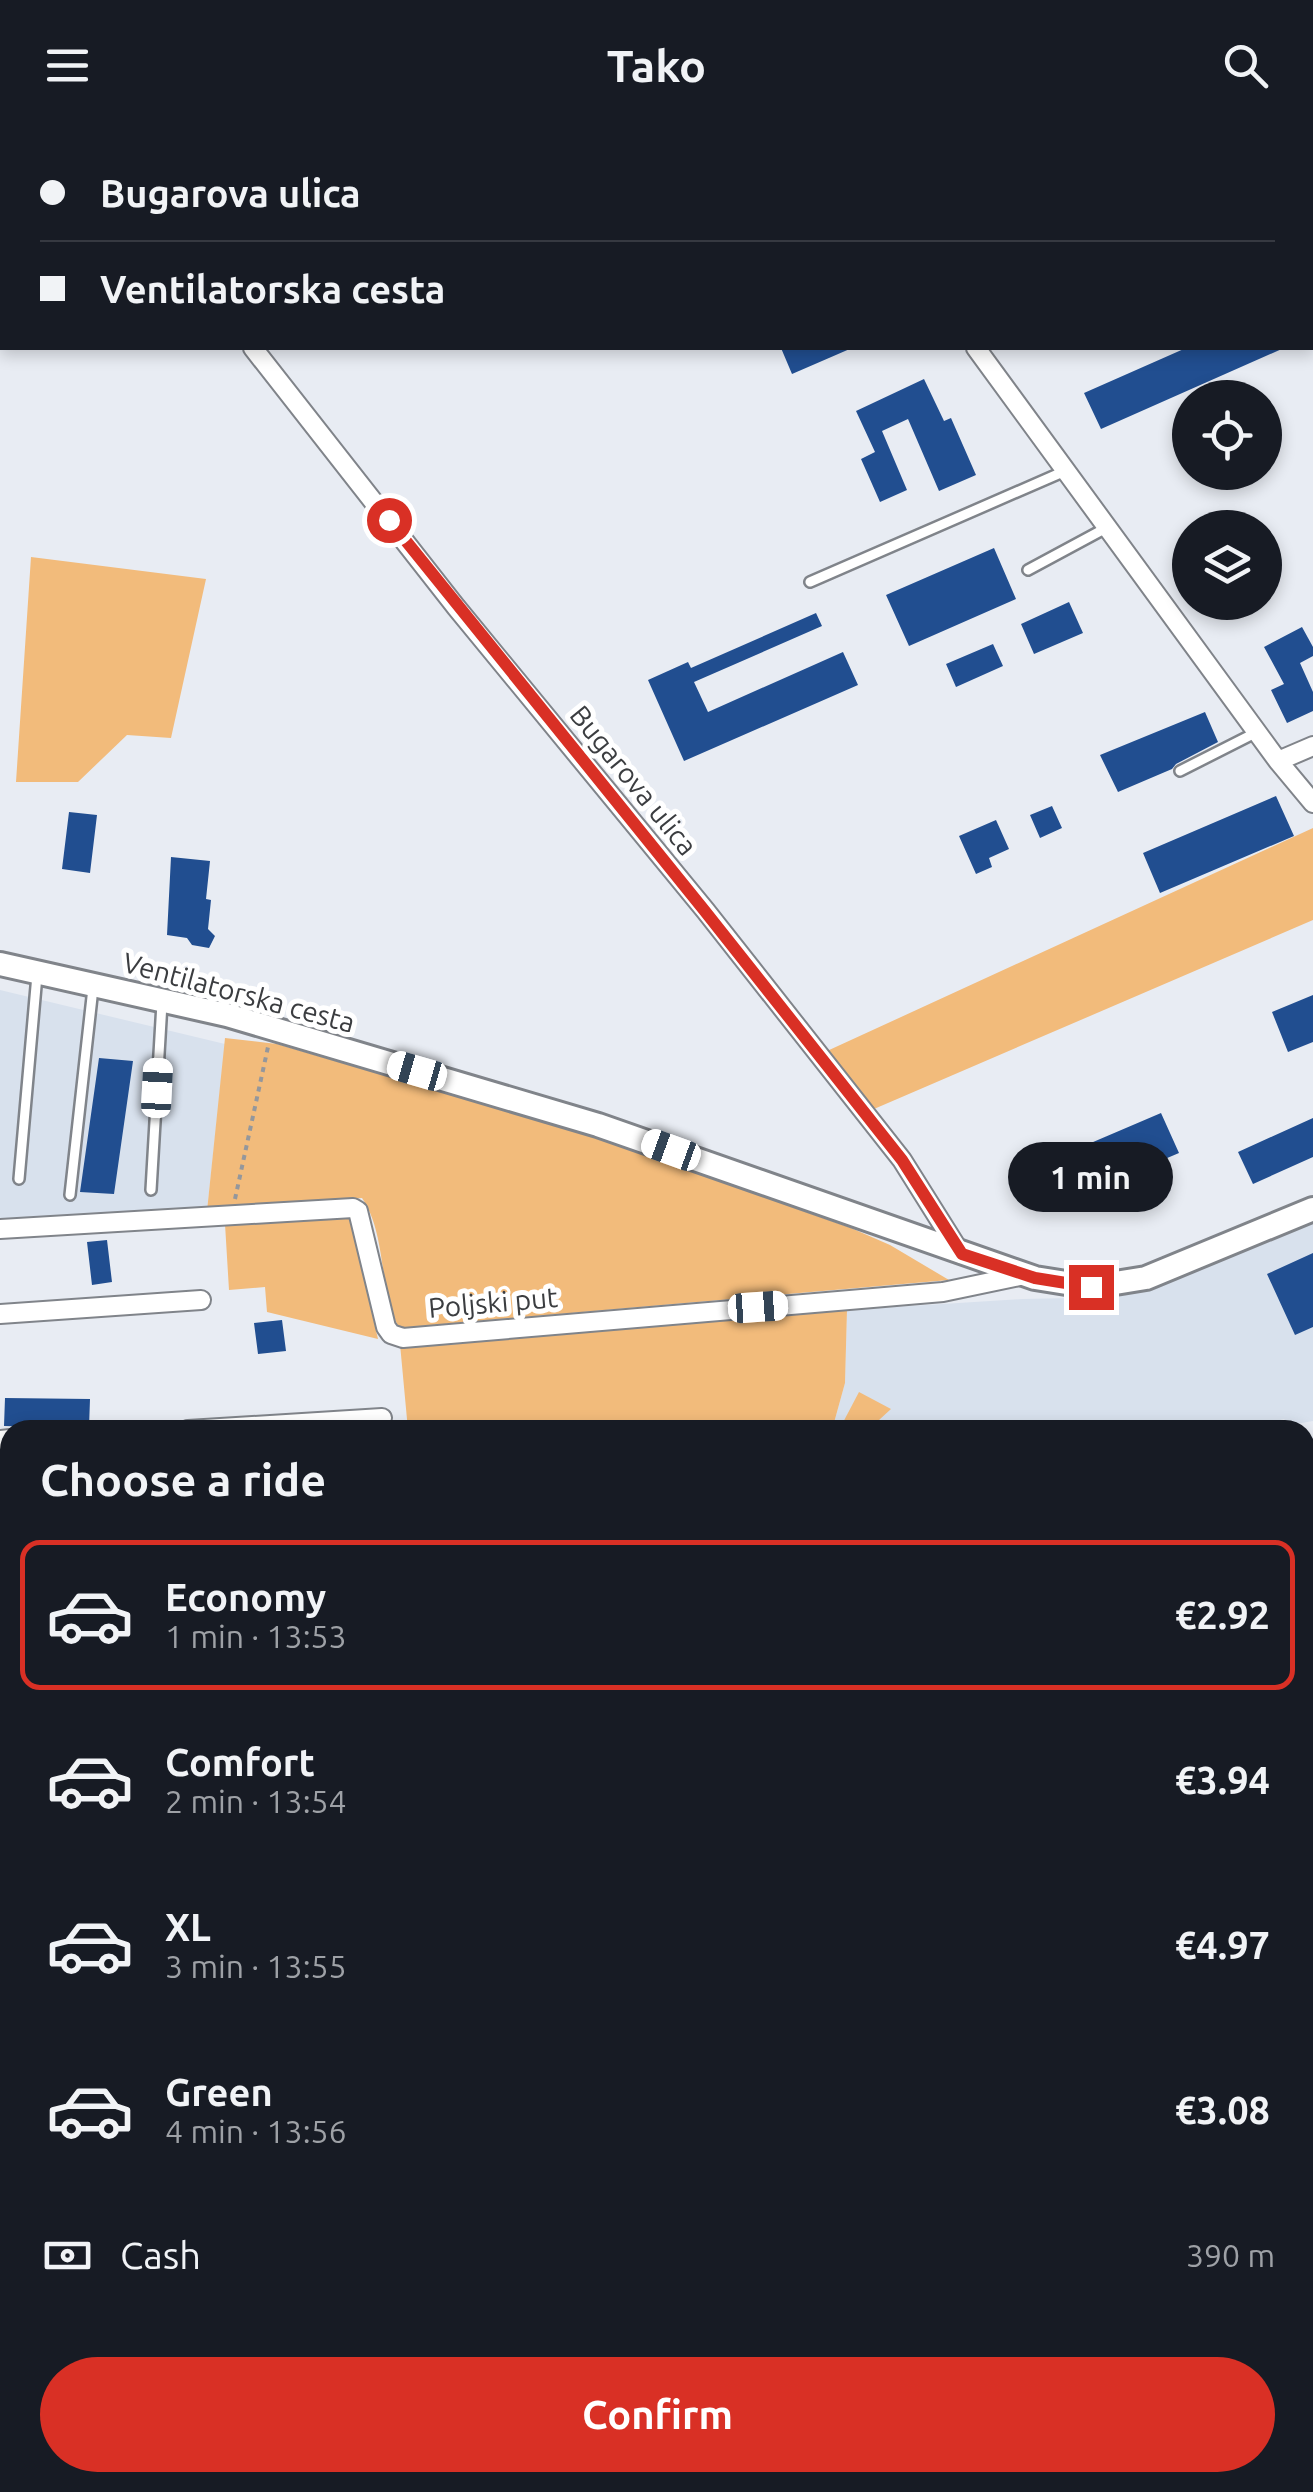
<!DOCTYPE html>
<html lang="en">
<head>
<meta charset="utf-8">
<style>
  :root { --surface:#171b24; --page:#242831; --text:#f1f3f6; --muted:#9ea1a6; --line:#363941; --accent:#d93025 }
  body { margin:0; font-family:Ubuntu,sans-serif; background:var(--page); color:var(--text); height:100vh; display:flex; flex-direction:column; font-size:38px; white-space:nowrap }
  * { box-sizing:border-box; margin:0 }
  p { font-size:32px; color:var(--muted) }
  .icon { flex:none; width:55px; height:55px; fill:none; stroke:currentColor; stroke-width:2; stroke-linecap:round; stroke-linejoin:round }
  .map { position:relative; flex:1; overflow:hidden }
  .panel { position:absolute; left:0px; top:1290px; width:1315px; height:1072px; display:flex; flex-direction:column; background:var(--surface); border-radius:30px 30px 0 0; box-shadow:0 5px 15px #0003 }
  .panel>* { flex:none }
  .guide { position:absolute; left:0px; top:0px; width:1315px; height:220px; box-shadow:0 5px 15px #0003; display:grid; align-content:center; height:220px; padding:0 40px; background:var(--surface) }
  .fabs { position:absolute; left:1172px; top:250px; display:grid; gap:20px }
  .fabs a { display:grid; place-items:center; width:110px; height:110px; border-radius:50%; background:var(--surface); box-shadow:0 5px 15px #0003; font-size:50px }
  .end { position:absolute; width:45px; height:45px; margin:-22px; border:12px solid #d93025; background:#fff; box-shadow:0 0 0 5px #fff }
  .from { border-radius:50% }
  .bubble { position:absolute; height:70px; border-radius:35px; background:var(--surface); box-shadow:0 5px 15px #0003; font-size:32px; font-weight:700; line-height:70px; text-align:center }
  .car { position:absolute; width:30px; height:60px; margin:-30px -15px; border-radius:12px; box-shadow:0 0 8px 2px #0007; background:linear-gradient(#fff 24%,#345 0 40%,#fff 0 76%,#345 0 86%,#fff 0) }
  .guide b { display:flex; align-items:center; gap:35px; height:95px; font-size:38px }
  .guide b+b { border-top:2px solid var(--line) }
  .guide i { width:25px; height:25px; background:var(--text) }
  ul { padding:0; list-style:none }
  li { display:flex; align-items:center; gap:30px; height:150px; margin:0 20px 15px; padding:0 20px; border:5px solid transparent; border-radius:20px }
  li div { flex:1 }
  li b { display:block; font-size:38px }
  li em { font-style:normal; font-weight:700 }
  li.on { border-color:var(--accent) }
  li>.icon { width:90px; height:90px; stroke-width:1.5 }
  h2 { padding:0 40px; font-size:45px; line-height:120px }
  .pay { display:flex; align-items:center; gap:25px; height:110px; padding:0 40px; font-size:38px }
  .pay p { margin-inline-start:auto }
  .action { display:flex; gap:20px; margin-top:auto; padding:20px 40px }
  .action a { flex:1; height:115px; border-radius:60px; background:var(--accent); color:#fff; font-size:40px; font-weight:700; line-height:115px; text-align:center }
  header { display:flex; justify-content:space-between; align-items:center; height:130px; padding:0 40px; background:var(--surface); font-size:45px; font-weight:700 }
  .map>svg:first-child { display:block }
  .built { fill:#d8e1ed }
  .green { fill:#f2bb7b }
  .building { fill:#214e90 }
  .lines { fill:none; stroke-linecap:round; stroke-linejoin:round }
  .lane-casing { stroke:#80848a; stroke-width:14 }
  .street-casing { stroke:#80848a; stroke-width:22 }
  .secondary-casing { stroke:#80848a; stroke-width:28 }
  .highway-casing { stroke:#80848a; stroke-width:35 }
  .path { stroke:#94979c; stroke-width:4; stroke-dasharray:5 5; stroke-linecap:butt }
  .lane { stroke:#fff; stroke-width:9 }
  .street { stroke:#fff; stroke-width:18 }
  .secondary { stroke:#fff; stroke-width:22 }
  .highway { stroke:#fff; stroke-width:30 }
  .route { stroke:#d93025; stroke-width:12 }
  .labels { text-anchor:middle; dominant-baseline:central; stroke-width:10; stroke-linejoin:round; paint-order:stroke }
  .street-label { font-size:28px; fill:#3b3d40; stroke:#fff }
</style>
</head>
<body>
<header><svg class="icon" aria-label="menu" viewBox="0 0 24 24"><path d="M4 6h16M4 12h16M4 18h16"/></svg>Tako<svg class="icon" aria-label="search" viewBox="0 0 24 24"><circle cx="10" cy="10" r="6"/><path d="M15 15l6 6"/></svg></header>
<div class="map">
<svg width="1313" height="2362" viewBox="0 0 1313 2362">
  <rect width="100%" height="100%" fill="#e8ecf3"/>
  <!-- built -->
  <path class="built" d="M0,860L225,914L207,1081L0,1091Z
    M1313,1087V1291L1290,1295L1284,1289L1242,1300H832L845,1253L847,1180L1022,1169L1119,1167L1163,1152Z
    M1305,1779L1313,1781V2329L1305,2330Z
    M794,2353L795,2362H538L537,2353Z
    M956,2353H1183L1131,2362H958Z"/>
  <!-- green -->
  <path class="green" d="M31,427L206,449L171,608L127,605L78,652H16Z
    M1313,698V790L874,979L827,921Z
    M225,908L277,914L599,1008L851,1098L890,1115L949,1150L399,1198C378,1157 387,1105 362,1068L207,1081Z
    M349,1085L378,1209L267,1182L265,1157L229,1160L225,1094Z
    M847,1180L845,1253L832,1300H408L400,1214L447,1215L632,1195Z
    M859,1262L891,1279L879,1290L885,1300H839Z
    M1313,1362V1469L1305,1468V1363Z
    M1305,1551L1313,1552V1673L1305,1670Z
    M794,2353H956L958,2362H795Z"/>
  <!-- building -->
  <path class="building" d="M781,218H852L792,244Z
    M1186,218H1284L1101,299L1084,263Z
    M924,249L944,291L951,288L976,345L939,361L908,289L882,301L907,360L880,372L861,329L875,322L856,281Z
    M994,418L1016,469L909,516L886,465Z
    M1069,472L1083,503L1034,524L1021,494Z
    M816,483L822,496L694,552L708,582L843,522L858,555L684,631L648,550L688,532L691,538Z
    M1302,497L1313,517V526L1300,533L1313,562V581L1287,593L1271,560L1284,554L1264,517Z
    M993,514L1003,536L956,557L946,534Z
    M1205,582L1218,612L1176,634L1172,639L1118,662L1100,625Z
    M1276,666L1294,706L1160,763L1143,723Z
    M1052,676L1062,698L1040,708L1030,685Z
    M69,682L97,685L90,743L62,739Z
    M996,690L1009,719L989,728L992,737L976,744L959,706Z
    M171,727L210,731L206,769L211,770L208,799L215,806L209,818L192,815L187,808L167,805Z
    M1313,865V912L1288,922L1272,882Z
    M99,928L133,931L114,1064L80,1062Z
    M1161,983L1179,1023L1068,1070L1051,1030Z
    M1313,988V1027L1253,1054L1238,1022Z
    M107,1110L112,1152L92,1155L87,1112Z
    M1313,1123V1197L1295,1205L1267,1144Z
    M282,1190L286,1221L258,1224L254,1193Z
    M5,1268L90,1269L89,1298L4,1296Z"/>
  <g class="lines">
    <!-- lane casing -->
    <g class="lane-casing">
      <path id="lane" d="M1028,440L1106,398
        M810,452L1065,341
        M1180,641L1257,602
        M19,1049L37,845
        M151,1060L162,873
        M70,1065L93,858
        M1305,1963L1313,1991
        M1305,2263L1313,2262
        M971,2352L973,2362"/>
    </g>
    <!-- street casing -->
    <g class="street-casing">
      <path id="street" d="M82,0L84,2
        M797,0L799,2
        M253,218L456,477L705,780L902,1030L961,1124
        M976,218L1278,631L1313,673
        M1278,631L1313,616
        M0,1099L353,1078L358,1081L386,1197L391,1204L403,1208L943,1162L1024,1145
        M0,1184L201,1170
        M188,1300L382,1288
        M0,1310L10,1309
        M0,2076L10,2075
        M512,2352V2362
        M1250,2362L1300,2352"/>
    </g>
    <!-- secondary casing -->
    <g class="secondary-casing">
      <path id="secondary" d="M0,834L227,885L598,995L1035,1148L1091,1157L1146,1148L1313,1079"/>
    </g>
    <!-- highway casing -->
    <g class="highway-casing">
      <path id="highway" d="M1305,1344H1313
        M0,1401L10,1399
        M0,1447H10
        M1305,1489L1313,1490
        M1305,1526L1313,1528
        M1305,1689L1313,1691"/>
    </g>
    <!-- path -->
    <path class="path" d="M235,1069L268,917"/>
    <!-- lane -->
    <use href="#lane" class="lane"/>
    <!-- street -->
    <use href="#street" class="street"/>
    <!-- secondary -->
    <use href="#secondary" class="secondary"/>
    <!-- highway -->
    <use href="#highway" class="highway"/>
  </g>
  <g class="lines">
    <!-- route -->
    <path class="route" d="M389,390L704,780L902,1030L962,1124L1035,1148L1091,1157"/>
  </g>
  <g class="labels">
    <!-- street labels -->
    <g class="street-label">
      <text transform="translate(634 650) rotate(51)">Bugarova ulica</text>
      <text transform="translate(239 862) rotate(15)">Ventilatorska cesta</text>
      <text transform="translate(493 1172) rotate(-5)">Poljski put</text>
    </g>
  </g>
</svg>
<div class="fabs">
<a><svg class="icon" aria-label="locate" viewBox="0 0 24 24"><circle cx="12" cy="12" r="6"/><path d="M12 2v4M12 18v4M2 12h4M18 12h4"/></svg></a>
<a><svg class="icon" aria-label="layers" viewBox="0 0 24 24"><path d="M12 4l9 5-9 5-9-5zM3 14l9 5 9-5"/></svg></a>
</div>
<i class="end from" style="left:389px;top:390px"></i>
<i class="end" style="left:1091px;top:1157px"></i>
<div class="bubble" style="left:1008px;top:1012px;width:165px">1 min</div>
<i class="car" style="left:417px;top:941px;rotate:286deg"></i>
<i class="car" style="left:157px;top:958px;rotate:3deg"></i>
<i class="car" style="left:671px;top:1020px;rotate:290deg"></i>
<i class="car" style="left:758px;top:1177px;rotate:86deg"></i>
<div class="guide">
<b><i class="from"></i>Bugarova ulica</b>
<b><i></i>Ventilatorska cesta</b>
</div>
<section class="panel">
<h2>Choose a ride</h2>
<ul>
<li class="on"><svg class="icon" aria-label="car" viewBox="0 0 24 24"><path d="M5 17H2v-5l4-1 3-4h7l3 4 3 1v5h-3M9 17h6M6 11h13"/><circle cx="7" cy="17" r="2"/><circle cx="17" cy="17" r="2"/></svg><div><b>Economy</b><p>1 min · 13:53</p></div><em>€2.92</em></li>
<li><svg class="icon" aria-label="car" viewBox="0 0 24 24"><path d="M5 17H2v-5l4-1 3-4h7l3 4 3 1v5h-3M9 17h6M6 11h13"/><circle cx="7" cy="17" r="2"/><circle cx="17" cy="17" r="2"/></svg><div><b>Comfort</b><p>2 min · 13:54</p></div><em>€3.94</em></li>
<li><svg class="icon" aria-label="car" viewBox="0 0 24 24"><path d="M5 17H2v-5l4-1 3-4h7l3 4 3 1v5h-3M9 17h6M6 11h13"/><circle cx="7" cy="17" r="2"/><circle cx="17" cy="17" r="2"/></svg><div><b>XL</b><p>3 min · 13:55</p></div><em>€4.97</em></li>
<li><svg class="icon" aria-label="car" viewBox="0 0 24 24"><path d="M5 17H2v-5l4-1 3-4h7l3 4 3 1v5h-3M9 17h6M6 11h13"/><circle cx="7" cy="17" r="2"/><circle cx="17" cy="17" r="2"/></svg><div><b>Green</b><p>4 min · 13:56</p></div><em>€3.08</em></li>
</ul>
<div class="pay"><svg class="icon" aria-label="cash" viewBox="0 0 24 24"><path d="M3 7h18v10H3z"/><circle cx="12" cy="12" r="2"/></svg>Cash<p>390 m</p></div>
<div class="action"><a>Confirm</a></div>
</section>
</div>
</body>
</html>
